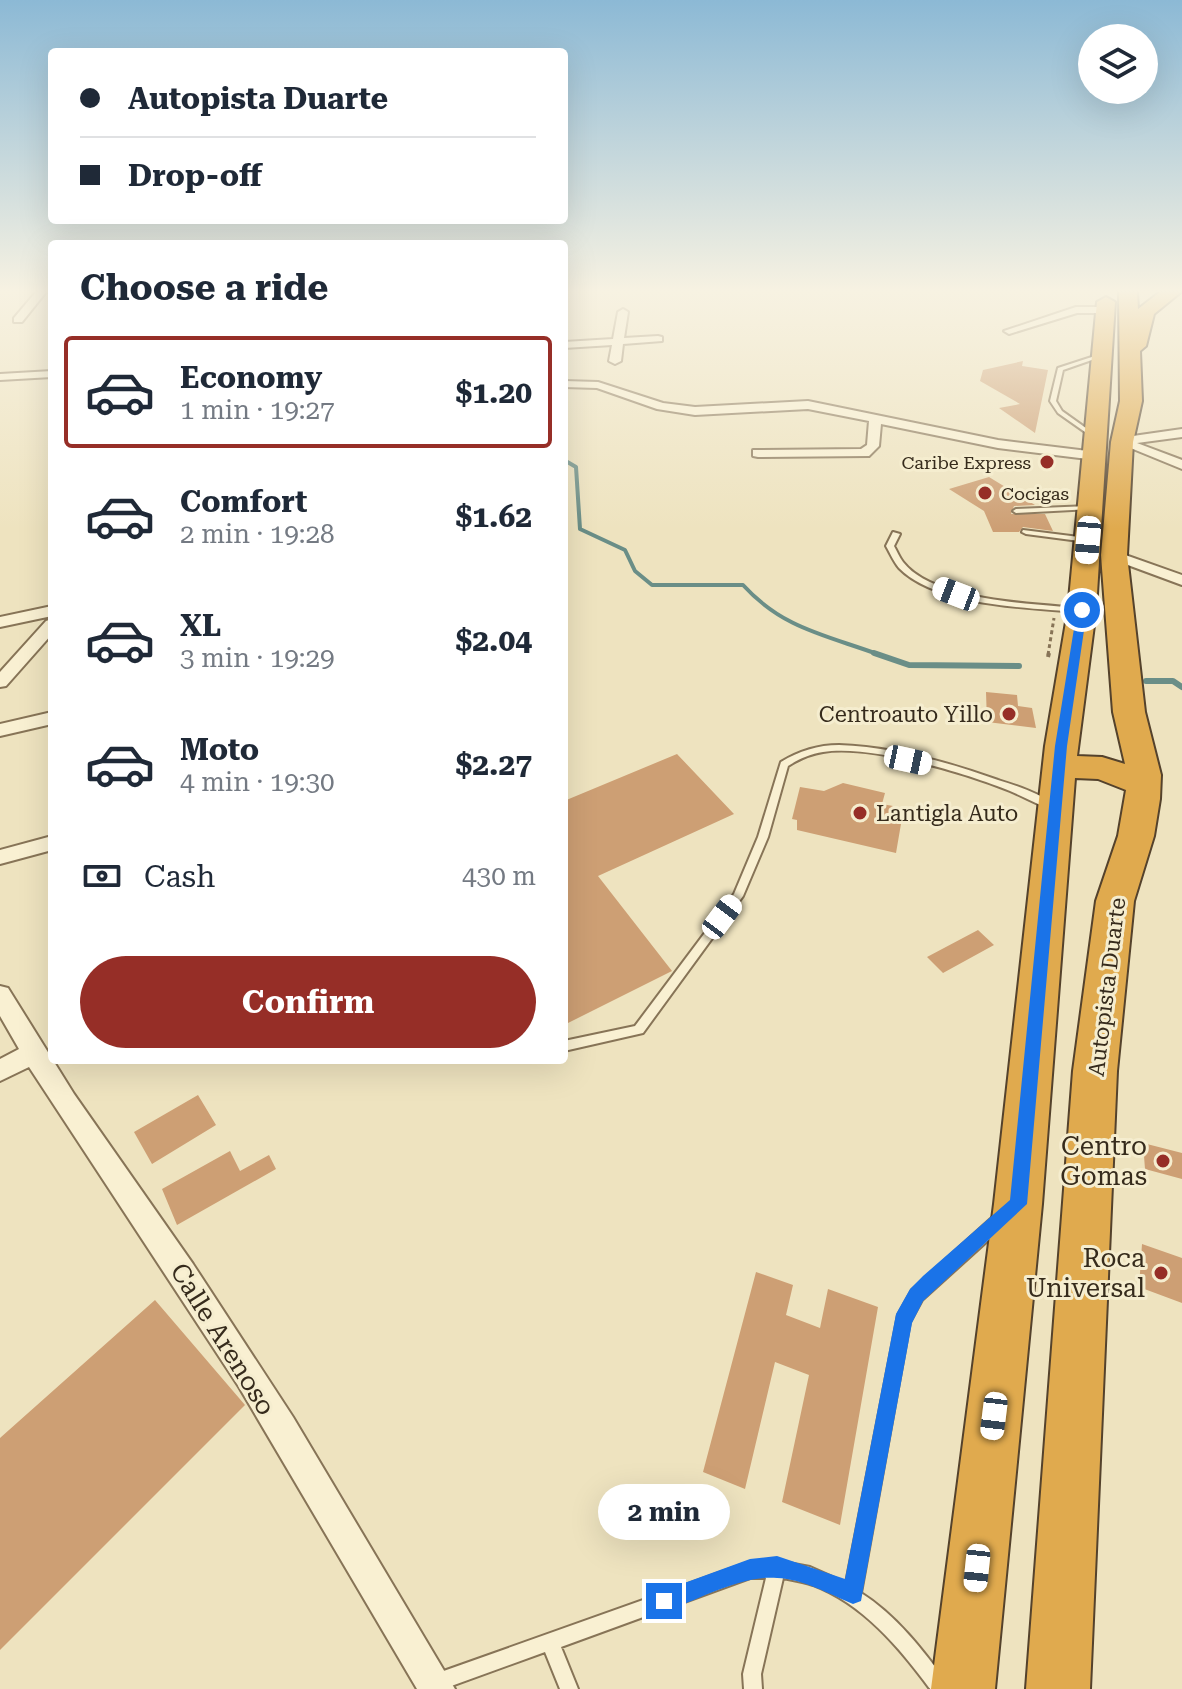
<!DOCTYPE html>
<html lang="en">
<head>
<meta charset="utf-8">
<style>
  :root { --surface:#fff; --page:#f2f2f3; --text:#1f2937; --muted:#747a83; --line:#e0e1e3; --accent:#962e27 }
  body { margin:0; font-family:"Roboto Serif",serif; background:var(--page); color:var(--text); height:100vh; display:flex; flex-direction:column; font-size:30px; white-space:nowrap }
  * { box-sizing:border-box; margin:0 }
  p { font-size:26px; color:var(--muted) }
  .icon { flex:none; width:44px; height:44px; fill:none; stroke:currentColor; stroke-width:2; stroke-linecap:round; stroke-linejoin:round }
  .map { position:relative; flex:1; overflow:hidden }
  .details { position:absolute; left:48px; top:240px; width:520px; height:824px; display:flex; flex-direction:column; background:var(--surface); border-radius:8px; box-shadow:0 8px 32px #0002 }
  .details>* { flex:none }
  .banner { position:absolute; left:48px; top:48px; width:520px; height:176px; border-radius:8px; box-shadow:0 8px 32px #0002; display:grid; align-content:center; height:176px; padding:0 32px; background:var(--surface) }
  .tools { position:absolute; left:1078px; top:24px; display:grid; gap:16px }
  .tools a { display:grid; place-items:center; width:80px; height:80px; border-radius:50%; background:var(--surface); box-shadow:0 8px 32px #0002; font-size:40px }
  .end { position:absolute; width:36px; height:36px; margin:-18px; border:10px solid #1a73e8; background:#fff; box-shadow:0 0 0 4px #fff }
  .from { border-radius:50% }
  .bubble { position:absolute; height:56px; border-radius:28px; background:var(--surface); box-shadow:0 8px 32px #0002; font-size:26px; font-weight:700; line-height:56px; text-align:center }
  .car { position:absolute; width:24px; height:48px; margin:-24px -12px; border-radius:10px; box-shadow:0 0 6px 2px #0007; background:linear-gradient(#fff 24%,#345 0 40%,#fff 0 76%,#345 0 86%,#fff 0) }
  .banner b { display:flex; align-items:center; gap:28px; height:76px; font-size:30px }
  .banner b+b { border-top:2px solid var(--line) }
  .banner i { width:20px; height:20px; background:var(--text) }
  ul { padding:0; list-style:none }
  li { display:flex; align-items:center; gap:24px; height:112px; margin:0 16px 12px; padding:0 16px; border:4px solid transparent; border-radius:8px }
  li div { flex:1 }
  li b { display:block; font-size:30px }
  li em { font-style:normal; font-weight:700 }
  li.on { border-color:var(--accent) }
  li>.icon { width:72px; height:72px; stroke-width:1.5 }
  h2 { padding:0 32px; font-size:36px; line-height:96px }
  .pay { display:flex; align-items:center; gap:20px; height:88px; padding:0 32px; font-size:30px }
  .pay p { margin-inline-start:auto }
  .action { display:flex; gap:16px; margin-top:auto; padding:16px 32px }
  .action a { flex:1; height:92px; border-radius:48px; background:var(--accent); color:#fff; font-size:32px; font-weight:700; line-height:92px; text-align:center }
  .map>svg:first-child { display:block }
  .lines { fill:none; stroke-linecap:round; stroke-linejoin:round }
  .stream-far1 { stroke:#6a8e87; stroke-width:4 }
  .stream { stroke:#6a8e87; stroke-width:6 }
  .building { fill:#cd9f74 }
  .service-casing { stroke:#877457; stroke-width:4 }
  .minor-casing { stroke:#877457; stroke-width:4 }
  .motorway-casing { stroke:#54422c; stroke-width:4 }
  .path-far1 { stroke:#877457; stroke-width:3; stroke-dasharray:4 3; stroke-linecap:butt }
  .path { stroke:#877457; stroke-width:4; stroke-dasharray:6 4; stroke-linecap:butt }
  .service { fill:#f9f0d2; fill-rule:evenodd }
  .minor { fill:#f9f0d2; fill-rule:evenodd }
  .motorway { fill:#e0aa4e; fill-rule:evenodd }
  .route { fill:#1a73e8 }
  .poi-dot { fill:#962e27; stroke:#f5edcf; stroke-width:3 }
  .labels { text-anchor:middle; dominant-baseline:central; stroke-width:6; stroke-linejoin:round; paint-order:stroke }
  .far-poi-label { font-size:18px; fill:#362b1c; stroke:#f5edcf; text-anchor:end }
  .poi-label { font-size:22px; fill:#362b1c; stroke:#f5edcf; text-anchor:end }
  .street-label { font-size:22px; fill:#362b1c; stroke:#f5edcf }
  .near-poi-label { font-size:26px; fill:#362b1c; stroke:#f5edcf; text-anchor:end }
  .near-street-label { font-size:26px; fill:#362b1c; stroke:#f5edcf }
</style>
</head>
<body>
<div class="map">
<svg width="1182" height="1689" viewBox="0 0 1182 1689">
  <rect width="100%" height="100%" fill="#eee3bf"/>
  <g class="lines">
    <!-- stream-far1 -->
    <path class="stream-far1" d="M564,460L576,467L580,529L625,550L635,571L652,585H743C783,629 826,635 880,655"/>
    <!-- stream -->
    <path class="stream" d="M874,653L909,665L1019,666
      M1146,681H1173L1182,687"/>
  </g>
  <!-- building -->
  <path class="building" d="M1023,361L1022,366L1048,370L1035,433L999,408L1020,404L980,381L983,370Z
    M989,477L1035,505L1014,506L1011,514H1045L1053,531L1023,527L1019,532H993L984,511L949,489Z
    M986,692L1017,695L1018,706L1032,708L1036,728L987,722Z
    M677,754L734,814L598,876L672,971L564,1025V801Z
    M843,783L885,793L882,804L893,806L891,816L902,818L896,853L797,830V820L792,819L800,787L824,791Z
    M978,930L994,945L943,973L927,957Z
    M198,1095L216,1125L152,1164L134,1132Z
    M1143,1143L1182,1153V1179L1145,1169Z
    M230,1151L240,1171L269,1155L276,1169L177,1225L162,1189Z
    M1142,1244L1182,1258V1303L1139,1287Z
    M756,1272L793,1285L786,1315L820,1328L828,1289L878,1307L840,1525L782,1502L809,1375L775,1362L745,1489L703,1472Z
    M155,1300L245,1405L0,1650V1438Z"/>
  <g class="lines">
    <!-- service casing -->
    <g class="service-casing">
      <path id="service" d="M1101,354L1106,355L1063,370L1056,401L1062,411L1097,436L1098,437L1095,439L1058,413L1050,401L1058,368Z
        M1089,506L1091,507V509L1016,513L1013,511L1016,509Z
        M1023,530L1087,538L1091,540L1087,542L1026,534L1022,532Z
        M893,532L900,534L894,546C897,551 899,557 903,562C933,601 1034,604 1080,608L1084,610L1080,612C1029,608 936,606 899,568C894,562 890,553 886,546Z
        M839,745C893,747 948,762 998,780C1017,786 1040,793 1055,806L1050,809C1037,804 1024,797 1010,791C966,773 869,744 823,752C810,754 799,759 788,766L768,837L743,896L643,1033L564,1051V1041L635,1026L734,894L758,837L781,762C799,751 818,745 839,745Z
        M1000,1214L1005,1215L1007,1220L1005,1225L922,1300L910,1322L861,1593C896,1615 923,1650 947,1683L950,1689H930C899,1647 863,1604 813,1585C804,1582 793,1580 783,1578L761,1674L762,1689H744L743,1674L766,1578H750L561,1647L578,1689H560L545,1652L443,1689L432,1688L429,1682L432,1676L438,1673L750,1562L771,1561L777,1559L783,1562L810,1567L846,1583L898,1315L912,1290L995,1215Z"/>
    </g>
    <!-- minor casing -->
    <g class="minor-casing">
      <path id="minor" d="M36,292H46L22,322H14V318Z
        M1076,307H1106L1111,310L1106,313H1077L1009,334L1004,331Z
        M623,309L628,312L624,338L658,336L662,337V341L623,344L621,361L615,364L609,361L612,345L564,348V342L613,339L618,312Z
        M52,371V377L0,380V374Z
        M564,381L598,382L663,403L695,407L808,401L998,440L1096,452L1102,456L1096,460L998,448L881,424L879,446L869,456L758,457L753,456V450L861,449L867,445L869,421L808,409L695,415L657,409L597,388L564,387Z
        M1182,429V437L1137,443L1182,460V469L1116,442L1126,437Z
        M1114,551L1182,575V585L1109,558L1107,555Z
        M52,606V616L0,627V617Z
        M52,619V634L6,686L0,687V672L46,621Z
        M52,712V724L0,736V724Z
        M52,836V850L0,864V850Z
        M0,986L8,988L74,1094L193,1264L293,1417L455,1689H417L239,1387L29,1067L0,1081V1059L19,1049L0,1016Z"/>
    </g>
    <!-- motorway casing -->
    <g class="motorway-casing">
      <path id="motorway" d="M1119,292H1137L1138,309L1160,292H1181L1154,314L1146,346L1140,351L1142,401L1133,442L1127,555L1145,712L1161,775L1160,799L1154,836L1134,901L1117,1071L1090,1689H1026L1073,1071L1096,901L1118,836L1126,790L1098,779L1075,778L1042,1204L995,1689H931L994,1204L1045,746L1068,610L1097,302L1106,297L1115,302L1096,610L1077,756L1102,757L1125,764L1113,712L1101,555L1111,442L1120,401Z"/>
    </g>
    <!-- path-far1 -->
    <path class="path-far1" d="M1048,655L1054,618"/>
    <!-- path -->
    <path class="path" d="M1048,657L1049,653"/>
    <!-- service -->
    <use href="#service" class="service"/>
    <!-- minor -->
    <use href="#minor" class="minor"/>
    <!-- motorway -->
    <use href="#motorway" class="motorway"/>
  </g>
  <!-- sky -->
  <linearGradient id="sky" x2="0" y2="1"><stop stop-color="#8cb9d5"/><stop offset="0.55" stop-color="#f7f2e2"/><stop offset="1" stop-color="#f7f2e2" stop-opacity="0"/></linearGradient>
  <rect width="1182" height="529" fill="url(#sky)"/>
  <!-- route -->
  <path class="route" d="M1082,607L1087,610L1067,746L1027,1204L923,1301L912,1323L861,1601L853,1604C829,1594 803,1579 777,1578C741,1575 698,1600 664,1612L657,1609L653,1601L657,1593L750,1559L777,1556L845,1579L896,1314L910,1289L923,1276L1010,1200L1055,746L1077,610Z"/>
  <!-- markers -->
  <g class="poi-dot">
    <circle cx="1047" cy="462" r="8"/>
    <circle cx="985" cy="493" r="8"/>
    <circle cx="1009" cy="714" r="8"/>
    <circle cx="860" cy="813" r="8"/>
    <circle cx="1163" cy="1161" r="8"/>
    <circle cx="1161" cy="1273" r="8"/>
  </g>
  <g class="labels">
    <!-- far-poi labels -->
    <g class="far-poi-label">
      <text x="1031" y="462">Caribe Express</text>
      <text x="1001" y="493" text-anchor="start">Cocigas</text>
    </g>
    <!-- poi labels -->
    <g class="poi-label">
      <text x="993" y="714">Centroauto Yillo</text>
      <text x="876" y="813" text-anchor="start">Lantigla Auto</text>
    </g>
    <!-- street labels -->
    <g class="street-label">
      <text transform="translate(1107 987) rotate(-83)">Autopista Duarte</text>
    </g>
    <!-- near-poi labels -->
    <g class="near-poi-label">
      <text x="1147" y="1146">Centro<tspan x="1147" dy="30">Gomas</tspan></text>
      <text x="1145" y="1258">Roca<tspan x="1145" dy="30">Universal</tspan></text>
    </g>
    <!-- near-street labels -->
    <g class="near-street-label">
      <text transform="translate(223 1339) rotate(58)">Calle Arenoso</text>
    </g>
  </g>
</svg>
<div class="tools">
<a><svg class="icon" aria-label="layers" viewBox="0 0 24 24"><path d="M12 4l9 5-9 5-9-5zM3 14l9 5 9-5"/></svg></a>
</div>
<i class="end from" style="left:1082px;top:610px"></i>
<i class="end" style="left:664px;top:1601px"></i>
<div class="bubble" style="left:598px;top:1484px;width:132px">2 min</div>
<i class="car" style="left:1088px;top:540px;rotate:185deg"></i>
<i class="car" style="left:956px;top:594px;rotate:291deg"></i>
<i class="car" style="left:908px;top:760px;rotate:102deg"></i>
<i class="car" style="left:722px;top:917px;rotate:37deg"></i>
<i class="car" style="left:994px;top:1416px;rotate:187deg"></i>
<i class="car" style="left:977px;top:1568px;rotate:186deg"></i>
<div class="banner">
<b><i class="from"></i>Autopista Duarte</b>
<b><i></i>Drop-off</b>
</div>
<section class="details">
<h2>Choose a ride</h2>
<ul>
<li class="on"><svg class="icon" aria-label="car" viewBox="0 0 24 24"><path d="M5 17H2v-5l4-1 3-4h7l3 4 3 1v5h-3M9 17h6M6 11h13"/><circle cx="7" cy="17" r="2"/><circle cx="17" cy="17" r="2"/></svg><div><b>Economy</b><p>1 min · 19:27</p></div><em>$1.20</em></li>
<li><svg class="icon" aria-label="car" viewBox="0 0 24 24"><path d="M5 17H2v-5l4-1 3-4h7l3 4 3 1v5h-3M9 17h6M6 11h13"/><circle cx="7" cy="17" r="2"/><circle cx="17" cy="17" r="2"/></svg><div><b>Comfort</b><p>2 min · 19:28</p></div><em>$1.62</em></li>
<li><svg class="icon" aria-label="car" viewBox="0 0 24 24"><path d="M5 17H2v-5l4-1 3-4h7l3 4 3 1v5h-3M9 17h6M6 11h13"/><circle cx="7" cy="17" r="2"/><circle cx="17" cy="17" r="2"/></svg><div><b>XL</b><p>3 min · 19:29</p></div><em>$2.04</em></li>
<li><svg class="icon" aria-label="car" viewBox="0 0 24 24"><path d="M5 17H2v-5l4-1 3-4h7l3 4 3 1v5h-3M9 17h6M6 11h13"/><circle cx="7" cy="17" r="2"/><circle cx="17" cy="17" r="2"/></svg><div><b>Moto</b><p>4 min · 19:30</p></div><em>$2.27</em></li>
</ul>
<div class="pay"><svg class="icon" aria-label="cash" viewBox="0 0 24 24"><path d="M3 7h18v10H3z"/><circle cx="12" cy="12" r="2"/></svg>Cash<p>430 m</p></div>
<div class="action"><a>Confirm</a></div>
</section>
</div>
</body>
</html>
